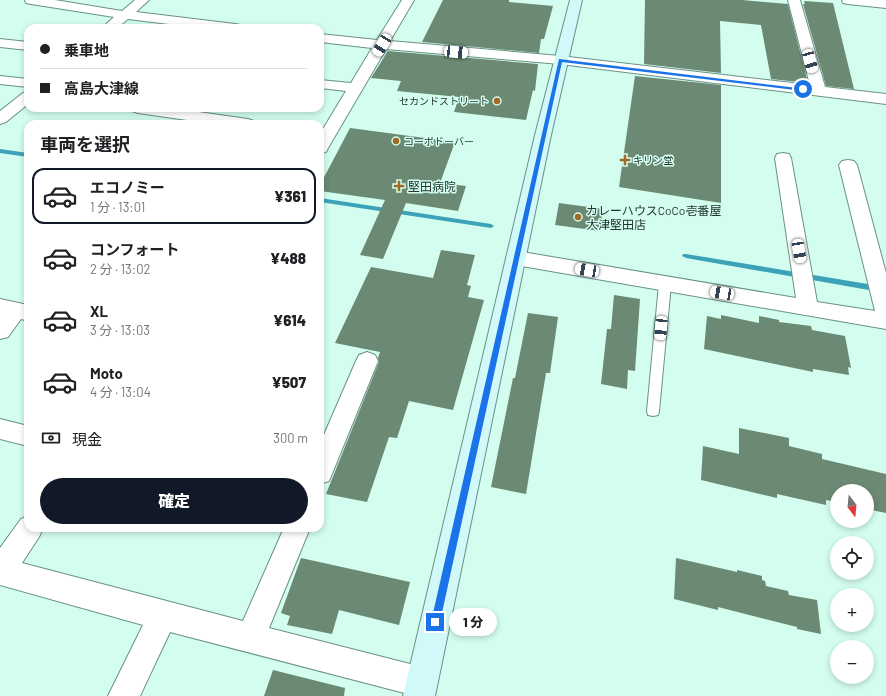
<!DOCTYPE html>
<html lang="ja">
<head>
<meta charset="utf-8">
<style>
  :root { --surface:#fff; --page:#f6f6f6; --text:#202124; --muted:#757577; --line:#e0e0e0; --accent:#111827 }
  body { margin:0; font-family:Barlow,"Noto Sans JP",sans-serif; background:var(--page); color:var(--text); height:100vh; display:flex; flex-direction:column; font-size:15px; white-space:nowrap }
  * { box-sizing:border-box; margin:0 }
  p { font-size:13px; color:var(--muted) }
  .icon { flex:none; width:22px; height:22px; fill:none; stroke:currentColor; stroke-width:2; stroke-linecap:round; stroke-linejoin:round }
  .map { position:relative; flex:1; overflow:hidden }
  .drawer { position:absolute; left:24px; top:120px; width:300px; height:412px; display:flex; flex-direction:column; background:var(--surface); border-radius:12px; box-shadow:0 2px 6px #0003 }
  .drawer>* { flex:none }
  .guide { position:absolute; left:24px; top:24px; width:300px; height:88px; border-radius:12px; box-shadow:0 2px 6px #0003; display:grid; align-content:center; height:88px; padding:0 16px; background:var(--surface) }
  .needle { width:26px; rotate:164deg }
  .controls { position:absolute; left:830px; top:484px; display:grid; gap:8px }
  .controls a { display:grid; place-items:center; width:44px; height:44px; border-radius:50%; background:var(--surface); box-shadow:0 2px 6px #0003; font-size:20px }
  .end { position:absolute; width:18px; height:18px; margin:-9px; border:5px solid #1a73e8; background:#fff; box-shadow:0 0 0 2px #fff }
  .from { border-radius:50% }
  .bubble { position:absolute; height:28px; border-radius:14px; background:var(--surface); box-shadow:0 2px 6px #0003; font-size:13px; font-weight:800; line-height:28px; text-align:center }
  .car { position:absolute; width:12px; height:24px; margin:-12px -6px; border-radius:5px; box-shadow:0 0 3px 1px #0007; background:linear-gradient(#fff 24%,#345 0 40%,#fff 0 76%,#345 0 86%,#fff 0) }
  .guide b { display:flex; align-items:center; gap:14px; height:38px; font-size:15px }
  .guide b+b { border-top:1px solid var(--line) }
  .guide i { width:10px; height:10px; background:var(--text) }
  ul { padding:0; list-style:none }
  li { display:flex; align-items:center; gap:12px; height:56px; margin:0 8px 6px; padding:0 8px; border:2px solid transparent; border-radius:12px }
  li div { flex:1 }
  li b { display:block; font-size:15px }
  li em { font-style:normal; font-weight:800 }
  li.selected { border-color:var(--accent) }
  li>.icon { width:36px; height:36px; stroke-width:1.5 }
  h2 { padding:0 16px; font-size:18px; line-height:48px }
  .pay { display:flex; align-items:center; gap:10px; height:44px; padding:0 16px; font-size:15px }
  .pay p { margin-inline-start:auto }
  .cta { display:flex; gap:8px; margin-top:auto; padding:8px 16px }
  .cta a { flex:1; height:46px; border-radius:24px; background:var(--accent); color:#fff; font-size:16px; font-weight:800; line-height:46px; text-align:center }
  .map>svg:first-child { display:block }
  .lines { fill:none; stroke-linecap:round; stroke-linejoin:round }
  .stream { fill:#3ca2b9; fill-rule:evenodd }
  .building { fill:#6b8973 }
  .lane-casing { stroke:#699285; stroke-width:2 }
  .street-casing { stroke:#699285; stroke-width:2 }
  .secondary-casing { stroke:#699285; stroke-width:2 }
  .lane { fill:#fff; fill-rule:evenodd }
  .street { fill:#fff; fill-rule:evenodd }
  .secondary { fill:#d2f9f9; fill-rule:evenodd }
  .route { fill:#1a73e8 }
  .poi-dot { fill:#a06924; stroke:#d2fdef; stroke-width:1.5 }
  .labels { text-anchor:middle; dominant-baseline:central; stroke-width:3; stroke-linejoin:round; paint-order:stroke }
  .far-poi-label { font-size:10px; fill:#253631; stroke:#d2fdef; text-anchor:start }
  .poi-label { font-size:12px; fill:#253631; stroke:#d2fdef; text-anchor:start }
</style>
</head>
<body>
<div class="map">
<svg width="886" height="696" viewBox="0 0 886 696">
  <rect width="100%" height="100%" fill="#d2fdef"/>
  <g class="lines">
    <!-- stream -->
    <path class="stream" d="M0,149L28,153V157L0,153Z
      M320,198L491,224L494,226L491,228L320,202Z
      M683,254H686L886,287V293L686,258L682,256Z"/>
  </g>
  <!-- building -->
  <path class="building" d="M443,0H509V2L553,6L544,39H541L539,53L422,42Z
    M645,0H742L788,4L808,83L771,79L761,25L720,21L721,73L644,64Z
    M804,1L833,3L854,89L826,86L803,4H805Z
    M388,51L538,64L535,91L533,90L526,120L454,112L459,97L397,91L401,81L371,78Z
    M635,76L721,85V203L619,187Z
    M350,128L455,142L440,183L466,186L458,211L406,203L383,259L360,255L385,200L320,191V185Z
    M559,203L603,209L600,231L555,225Z
    M441,250L475,255L467,285L471,286L468,297L484,300L453,410L409,401L397,438L389,437L367,502L326,494L379,362L378,358L380,352L335,343L371,267L433,278Z
    M614,295L640,299L635,371L628,370L627,389L601,384L607,329H611Z
    M528,313L558,317L550,373H546L526,494L491,487L513,378H515Z
    M721,315L759,323V316L779,320V322L811,326L812,330L845,336L851,368L848,367L849,375L813,369V372L704,349L707,316L721,319Z
    M739,428L789,438V446L822,454V459L886,474V513L867,509V491H837V502L826,500V505L777,494V498L701,480L703,446L739,454Z
    M301,558L410,582L399,625L339,610L332,634L287,625L290,616L281,613Z
    M676,558L737,572V570L762,576V580L765,581L766,586L788,591L789,595L817,600L821,634L797,629V627L718,607V610L674,599Z
    M273,670L345,688L344,696H264Z"/>
  <g class="lines">
    <!-- lane casing -->
    <g class="lane-casing">
      <path id="lane" d="M665,280L669,281L671,284L659,411L658,415L653,416L648,415L647,411L659,284L661,281Z"/>
    </g>
    <!-- street casing -->
    <g class="street-casing">
      <path id="street" d="M25,0H55L122,11L135,0H149L136,12L235,24L240,25L242,28H201L128,19L117,28H102L114,17L31,4L26,3Z
        M402,0H414L390,41L560,56L810,85L788,0H800L825,87L886,94V104L560,64L386,49L328,148L326,152L320,153V134L346,91L320,88V80L351,83L372,48L320,42V34L377,40Z
        M842,0H886V8L848,4L843,3Z
        M0,39L28,42V50L0,47Z
        M0,76L28,79V87L0,84Z
        M28,91V104L6,122L0,124V111L23,93Z
        M130,108H170L248,119L254,121L256,124H215L138,113L132,111Z
        M783,153L789,154L791,158L817,302L875,311L839,165L842,161L848,160L854,161L857,165L886,273V329L516,265L509,263L506,258L509,253L516,251L796,298L775,158L777,154Z
        M0,299L28,305V321L21,319L8,337L0,339Z
        M367,352L375,355L378,361L329,481L320,484V444L356,361L359,355Z
        M0,419L28,426V446L0,439Z
        M28,516V528H43L39,537L22,563L243,621L284,528H310L269,628L422,667L433,671L437,682L433,693L425,696H416L170,632L140,696H108L143,625L0,585V548L21,519Z"/>
    </g>
    <!-- secondary casing -->
    <g class="secondary-casing">
      <path id="secondary" d="M570,0H582L551,135L435,696H403L535,135Z"/>
    </g>
    <!-- lane -->
    <use href="#lane" class="lane"/>
    <!-- street -->
    <use href="#street" class="street"/>
    <!-- secondary -->
    <use href="#secondary" class="secondary"/>
  </g>
  <!-- route -->
  <path class="route" d="M559,59L806,89L803,91L562,62L440,622L438,625L435,626L432,625L431,622Z"/>
  <!-- markers -->
  <g class="poi-dot">
    <circle cx="497" cy="101" r="4"/>
    <circle cx="396" cy="141" r="4"/>
    <path d="M623 154h4v4h4v4h-4v4h-4v-4h-4v-4h4z"/>
    <path d="M397 180h4v4h4v4h-4v4h-4v-4h-4v-4h4z"/>
    <circle cx="578" cy="217" r="4"/>
  </g>
  <g class="labels">
    <!-- far-poi labels -->
    <g class="far-poi-label">
      <text x="489" y="101" text-anchor="end">セカンドストリート</text>
      <text x="404" y="141">コーポドーバー</text>
      <text x="633" y="160">キリン堂</text>
    </g>
    <!-- poi labels -->
    <g class="poi-label">
      <text x="408" y="186">堅田病院</text>
      <text x="586" y="210">カレーハウスCoCo壱番屋<tspan x="586" dy="14">大津堅田店</tspan></text>
    </g>
  </g>
</svg>
<div class="controls">
<a><svg class="needle" viewBox="-14 -14 28 28"><path d="M0-13l5 13h-10z" fill="#e53935"/><path d="M0 13l5-13h-10z" fill="#757577"/></svg></a>
<a><svg class="icon" aria-label="locate" viewBox="0 0 24 24"><circle cx="12" cy="12" r="6"/><path d="M12 2v4M12 18v4M2 12h4M18 12h4"/></svg></a>
<a>+</a>
<a>−</a>
</div>
<i class="end from" style="left:803px;top:89px"></i>
<i class="end" style="left:435px;top:622px"></i>
<div class="bubble" style="left:449px;top:608px;width:48px">1 分</div>
<i class="car" style="left:382px;top:45px;rotate:211deg"></i>
<i class="car" style="left:456px;top:52px;rotate:95deg"></i>
<i class="car" style="left:810px;top:61px;rotate:164deg"></i>
<i class="car" style="left:799px;top:251px;rotate:170deg"></i>
<i class="car" style="left:587px;top:270px;rotate:280deg"></i>
<i class="car" style="left:722px;top:293px;rotate:280deg"></i>
<i class="car" style="left:661px;top:328px;rotate:185deg"></i>
<div class="guide">
<b><i class="from"></i>乗車地</b>
<b><i></i>高島大津線</b>
</div>
<section class="drawer">
<h2>車両を選択</h2>
<ul>
<li class="selected"><svg class="icon" aria-label="car" viewBox="0 0 24 24"><path d="M5 17H2v-5l4-1 3-4h7l3 4 3 1v5h-3M9 17h6M6 11h13"/><circle cx="7" cy="17" r="2"/><circle cx="17" cy="17" r="2"/></svg><div><b>エコノミー</b><p>1 分 · 13:01</p></div><em>¥361</em></li>
<li><svg class="icon" aria-label="car" viewBox="0 0 24 24"><path d="M5 17H2v-5l4-1 3-4h7l3 4 3 1v5h-3M9 17h6M6 11h13"/><circle cx="7" cy="17" r="2"/><circle cx="17" cy="17" r="2"/></svg><div><b>コンフォート</b><p>2 分 · 13:02</p></div><em>¥488</em></li>
<li><svg class="icon" aria-label="car" viewBox="0 0 24 24"><path d="M5 17H2v-5l4-1 3-4h7l3 4 3 1v5h-3M9 17h6M6 11h13"/><circle cx="7" cy="17" r="2"/><circle cx="17" cy="17" r="2"/></svg><div><b>XL</b><p>3 分 · 13:03</p></div><em>¥614</em></li>
<li><svg class="icon" aria-label="car" viewBox="0 0 24 24"><path d="M5 17H2v-5l4-1 3-4h7l3 4 3 1v5h-3M9 17h6M6 11h13"/><circle cx="7" cy="17" r="2"/><circle cx="17" cy="17" r="2"/></svg><div><b>Moto</b><p>4 分 · 13:04</p></div><em>¥507</em></li>
</ul>
<div class="pay"><svg class="icon" aria-label="cash" viewBox="0 0 24 24"><path d="M3 7h18v10H3z"/><circle cx="12" cy="12" r="2"/></svg>現金<p>300 m</p></div>
<div class="cta"><a>確定</a></div>
</section>
</div>
</body>
</html>
